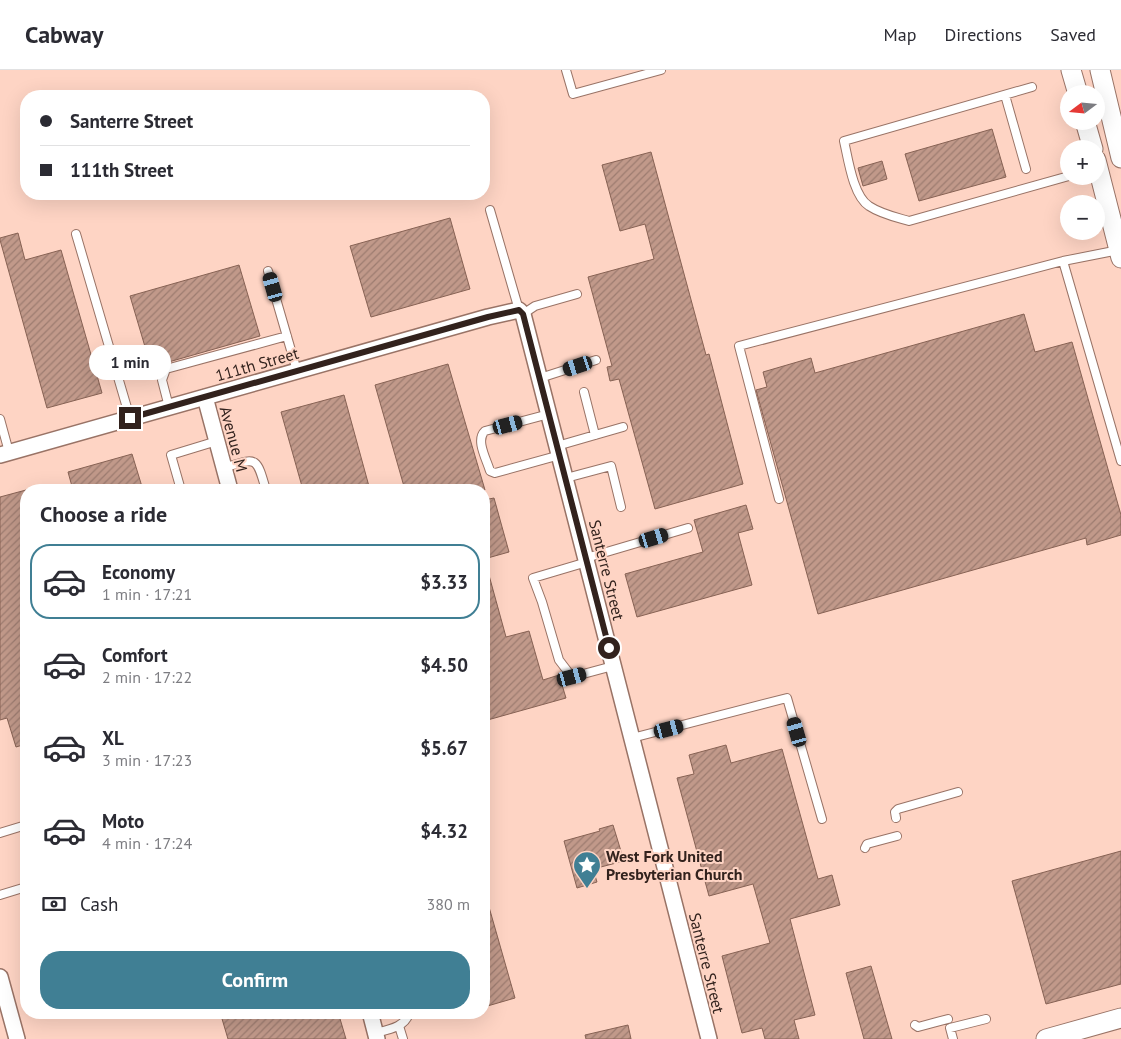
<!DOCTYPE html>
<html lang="en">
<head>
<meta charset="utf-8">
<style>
  :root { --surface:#fff; --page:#f2f2f3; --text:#2b2b33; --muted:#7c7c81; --line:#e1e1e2; --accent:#407f94 }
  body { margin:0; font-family:"PT Sans",sans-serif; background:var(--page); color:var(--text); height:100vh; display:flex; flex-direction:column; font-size:19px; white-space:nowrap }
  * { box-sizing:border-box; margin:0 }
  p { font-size:16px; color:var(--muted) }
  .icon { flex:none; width:28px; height:28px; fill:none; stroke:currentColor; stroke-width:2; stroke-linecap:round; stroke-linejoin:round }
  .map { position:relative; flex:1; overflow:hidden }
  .sheet { position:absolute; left:20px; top:414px; width:470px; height:535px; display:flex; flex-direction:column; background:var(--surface); border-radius:20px; box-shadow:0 5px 20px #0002 }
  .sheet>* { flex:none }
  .banner { position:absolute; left:20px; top:20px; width:470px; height:110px; border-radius:20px; box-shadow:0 5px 20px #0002; display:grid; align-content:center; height:110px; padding:0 20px; background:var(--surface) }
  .needle { width:32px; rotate:254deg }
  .controls { position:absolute; left:1060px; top:15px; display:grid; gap:10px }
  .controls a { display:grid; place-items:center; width:45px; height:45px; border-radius:50%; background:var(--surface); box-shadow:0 5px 20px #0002; font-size:25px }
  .end { position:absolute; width:22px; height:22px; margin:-11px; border:6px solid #32221d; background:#fff; box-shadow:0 0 0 2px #fff }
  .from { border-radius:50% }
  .bubble { position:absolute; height:35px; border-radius:18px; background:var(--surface); box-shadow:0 5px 20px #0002; font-size:16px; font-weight:700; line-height:35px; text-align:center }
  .car { position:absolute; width:15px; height:30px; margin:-15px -8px; border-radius:6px; box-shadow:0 0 4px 1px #0007; background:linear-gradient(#222 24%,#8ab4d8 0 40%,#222 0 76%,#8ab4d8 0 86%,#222 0) }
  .banner b { display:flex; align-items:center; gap:18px; height:48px; font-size:19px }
  .banner b+b { border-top:1px solid var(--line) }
  .banner i { width:12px; height:12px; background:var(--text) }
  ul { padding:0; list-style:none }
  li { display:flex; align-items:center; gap:15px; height:75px; margin:0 10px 8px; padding:0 10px; border:2px solid transparent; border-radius:20px }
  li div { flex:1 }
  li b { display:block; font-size:19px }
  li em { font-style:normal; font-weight:700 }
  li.active { border-color:var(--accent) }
  li>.icon { width:45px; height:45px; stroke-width:1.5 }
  h2 { padding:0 20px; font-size:22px; line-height:60px }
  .pay { display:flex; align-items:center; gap:12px; height:55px; padding:0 20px; font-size:19px }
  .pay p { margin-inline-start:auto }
  .action { display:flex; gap:10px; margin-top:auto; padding:10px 20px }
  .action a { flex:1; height:58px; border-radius:20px; background:var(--accent); color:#fff; font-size:20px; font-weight:700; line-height:58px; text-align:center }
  header { display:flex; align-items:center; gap:30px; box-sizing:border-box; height:70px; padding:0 25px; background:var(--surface); border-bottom:1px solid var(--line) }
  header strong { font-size:24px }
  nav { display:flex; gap:28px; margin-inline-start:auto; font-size:18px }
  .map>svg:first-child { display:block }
  .building { fill:url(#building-hatch); stroke:#876254 }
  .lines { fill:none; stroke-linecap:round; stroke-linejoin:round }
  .service-casing { stroke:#997366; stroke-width:10 }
  .minor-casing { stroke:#997366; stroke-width:18 }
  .tertiary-casing { stroke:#997366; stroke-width:21 }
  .service { stroke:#fff; stroke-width:8 }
  .minor { stroke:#fff; stroke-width:15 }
  .tertiary { stroke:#fff; stroke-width:19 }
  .route { stroke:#32221d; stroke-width:6 }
  .labels { text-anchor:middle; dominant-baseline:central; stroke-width:4; stroke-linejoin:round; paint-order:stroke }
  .street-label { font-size:16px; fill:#32221d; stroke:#fed4c4 }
  .poi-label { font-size:16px; font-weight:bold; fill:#32221d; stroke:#fed4c4; text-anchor:start }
</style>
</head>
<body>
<header>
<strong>Cabway</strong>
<nav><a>Map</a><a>Directions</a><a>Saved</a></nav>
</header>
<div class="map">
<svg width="1121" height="969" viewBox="0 0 1121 969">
  <defs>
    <pattern id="building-hatch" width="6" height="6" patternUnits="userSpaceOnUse" patternTransform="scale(1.25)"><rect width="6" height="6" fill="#c1998a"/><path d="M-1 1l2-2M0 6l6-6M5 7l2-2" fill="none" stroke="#9d7c70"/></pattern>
  </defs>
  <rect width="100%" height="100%" fill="#fed4c4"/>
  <!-- building -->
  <path class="building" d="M992,59L1006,107L919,131L905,84Z
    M651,82L706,285L709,284L743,414L655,439L619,309L610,311L607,297L612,296L588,207L654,189L645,154L620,161L602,95Z
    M882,91L887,109L863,116L858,98Z
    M450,148L470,219L371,247L350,176Z
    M18,163L25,190L61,180L102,323L47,338L0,170V168Z
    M239,195L260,266L151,297L130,226Z
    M1024,244L1035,282L1072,272L1121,445V465L1087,475L1086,468L818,544L756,320L767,317L763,302L811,288L815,303Z
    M448,294L485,420H405L375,315Z
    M344,325L370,420H303L281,342Z
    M132,384L143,420H73L68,402Z
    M26,420V674L16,677L7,648L0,650V427Z
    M494,428L509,482L484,489V430Z
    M746,435L753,459L738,463L752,515L637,547L625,504L703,482L694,450Z
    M487,498L506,567L529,561L543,610L559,605L566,628L484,651V499Z
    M726,675L731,693L782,679L818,809L832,805L840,835L790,849L815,945L794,950L799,969H765L762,958L742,963L722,886L770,873L753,814L709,826L677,708L694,704L689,685Z
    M613,755L624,791L593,799L597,812L577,818L564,771L600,761L599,759Z
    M1121,781V914L1046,934L1012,811Z
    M484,830H487L515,928L484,937Z
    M871,896L892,969H864L846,903Z
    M220,942H338L346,969H228Z
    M628,955L631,969H586L585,965Z"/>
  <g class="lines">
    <!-- service casing -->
    <g class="service-casing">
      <path id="service" d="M566,0L573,24L661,0
        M1032,17L844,71C848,88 853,126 869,136C881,144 895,147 909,151L1069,106
        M1005,25L1026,99
        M490,140L519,240
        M76,164L130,348
        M1063,191L1121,391
        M268,201L297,301
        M523,244L535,236L577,224
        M540,308L596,290
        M584,322L595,365
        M169,337L162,310L166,299L287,266
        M549,344L485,361C475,370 487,390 490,401L495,403L560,385
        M0,349L9,382
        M557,376L623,357
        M223,398C257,388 256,385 266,420
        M566,408L611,396L621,437
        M181,420L171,385L217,371
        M779,429L739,276L1063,191L1119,180
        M586,488L688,458
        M587,492L533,508L542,532L559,590L572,607L613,596
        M632,668L787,628L822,749
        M896,748L895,742L898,739L958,722
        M0,763L26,755
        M865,778L867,774L897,766
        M0,825L26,817
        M915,955L918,957L948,949
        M399,956L403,969
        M375,963C387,960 407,957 409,942
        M953,969L950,958L986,949"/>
    </g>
    <!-- minor casing -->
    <g class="minor-casing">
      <path id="minor" d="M205,327L230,420
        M0,385L488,247L519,240L523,244L709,969
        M0,907L17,969
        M370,942L377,969"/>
    </g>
    <!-- tertiary casing -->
    <g class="tertiary-casing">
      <path id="tertiary" d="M1071,0L1078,24
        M1100,0L1121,88
        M1085,51L1093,79
        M1096,90L1121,188
        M1046,969L1121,948"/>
    </g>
    <!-- service -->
    <use href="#service" class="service"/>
    <!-- minor -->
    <use href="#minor" class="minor"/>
    <!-- tertiary -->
    <use href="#tertiary" class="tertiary"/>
  </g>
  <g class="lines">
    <!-- route -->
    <path class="route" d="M130,348L488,247L519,240L523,244L609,578"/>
  </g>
  <!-- icons -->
  <defs>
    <g id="sight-pin" transform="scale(1.4375)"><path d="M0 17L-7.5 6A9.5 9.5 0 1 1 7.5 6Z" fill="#407f94" stroke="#fed4c4"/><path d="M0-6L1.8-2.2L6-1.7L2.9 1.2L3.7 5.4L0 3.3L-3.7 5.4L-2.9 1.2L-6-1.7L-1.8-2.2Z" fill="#fff"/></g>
  </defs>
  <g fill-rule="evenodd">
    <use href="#sight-pin" x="587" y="795"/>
  </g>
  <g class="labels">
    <!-- street labels -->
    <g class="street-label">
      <text transform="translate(257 294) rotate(-16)">111th Street</text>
      <text transform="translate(234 369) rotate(75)">Avenue M</text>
      <text transform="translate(607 500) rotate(76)">Santerre Street</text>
      <text transform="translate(707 893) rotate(76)">Santerre Street</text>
    </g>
    <!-- poi labels -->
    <g class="poi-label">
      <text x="606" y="786">West Fork United<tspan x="606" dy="18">Presbyterian Church</tspan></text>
    </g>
  </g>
</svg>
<div class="controls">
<a><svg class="needle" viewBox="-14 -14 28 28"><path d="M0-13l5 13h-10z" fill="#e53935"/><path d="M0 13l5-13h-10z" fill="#7c7c81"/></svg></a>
<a>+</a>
<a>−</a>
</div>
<i class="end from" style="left:609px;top:578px"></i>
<i class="end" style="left:130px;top:348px"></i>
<div class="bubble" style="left:89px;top:275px;width:82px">1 min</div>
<i class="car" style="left:273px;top:217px;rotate:344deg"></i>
<i class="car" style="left:578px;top:296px;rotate:252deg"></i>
<i class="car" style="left:508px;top:355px;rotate:75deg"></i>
<i class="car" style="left:654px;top:468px;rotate:73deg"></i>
<i class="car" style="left:572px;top:607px;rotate:75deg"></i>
<i class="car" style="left:669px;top:659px;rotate:75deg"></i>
<i class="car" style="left:797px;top:662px;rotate:344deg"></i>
<div class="banner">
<b><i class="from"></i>Santerre Street</b>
<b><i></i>111th Street</b>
</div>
<section class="sheet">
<h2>Choose a ride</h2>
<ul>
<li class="active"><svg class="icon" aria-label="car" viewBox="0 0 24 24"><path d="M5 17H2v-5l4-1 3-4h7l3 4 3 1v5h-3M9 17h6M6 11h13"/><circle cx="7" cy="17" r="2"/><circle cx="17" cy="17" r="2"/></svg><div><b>Economy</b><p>1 min · 17:21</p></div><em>$3.33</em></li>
<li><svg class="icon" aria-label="car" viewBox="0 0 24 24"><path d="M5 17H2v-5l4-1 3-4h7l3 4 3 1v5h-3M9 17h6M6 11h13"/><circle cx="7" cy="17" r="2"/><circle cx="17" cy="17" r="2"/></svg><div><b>Comfort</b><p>2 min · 17:22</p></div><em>$4.50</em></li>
<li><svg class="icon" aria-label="car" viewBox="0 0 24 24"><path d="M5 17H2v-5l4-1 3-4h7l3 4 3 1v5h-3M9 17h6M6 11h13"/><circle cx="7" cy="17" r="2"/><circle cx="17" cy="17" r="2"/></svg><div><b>XL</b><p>3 min · 17:23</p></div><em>$5.67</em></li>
<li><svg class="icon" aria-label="car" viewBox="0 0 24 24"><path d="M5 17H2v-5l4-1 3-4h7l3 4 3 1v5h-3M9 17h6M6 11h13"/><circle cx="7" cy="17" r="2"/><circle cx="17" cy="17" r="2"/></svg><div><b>Moto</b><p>4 min · 17:24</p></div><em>$4.32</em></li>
</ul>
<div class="pay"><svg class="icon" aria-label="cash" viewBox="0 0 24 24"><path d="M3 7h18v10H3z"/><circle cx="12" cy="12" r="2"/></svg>Cash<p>380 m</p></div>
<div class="action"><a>Confirm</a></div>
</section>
</div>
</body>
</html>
